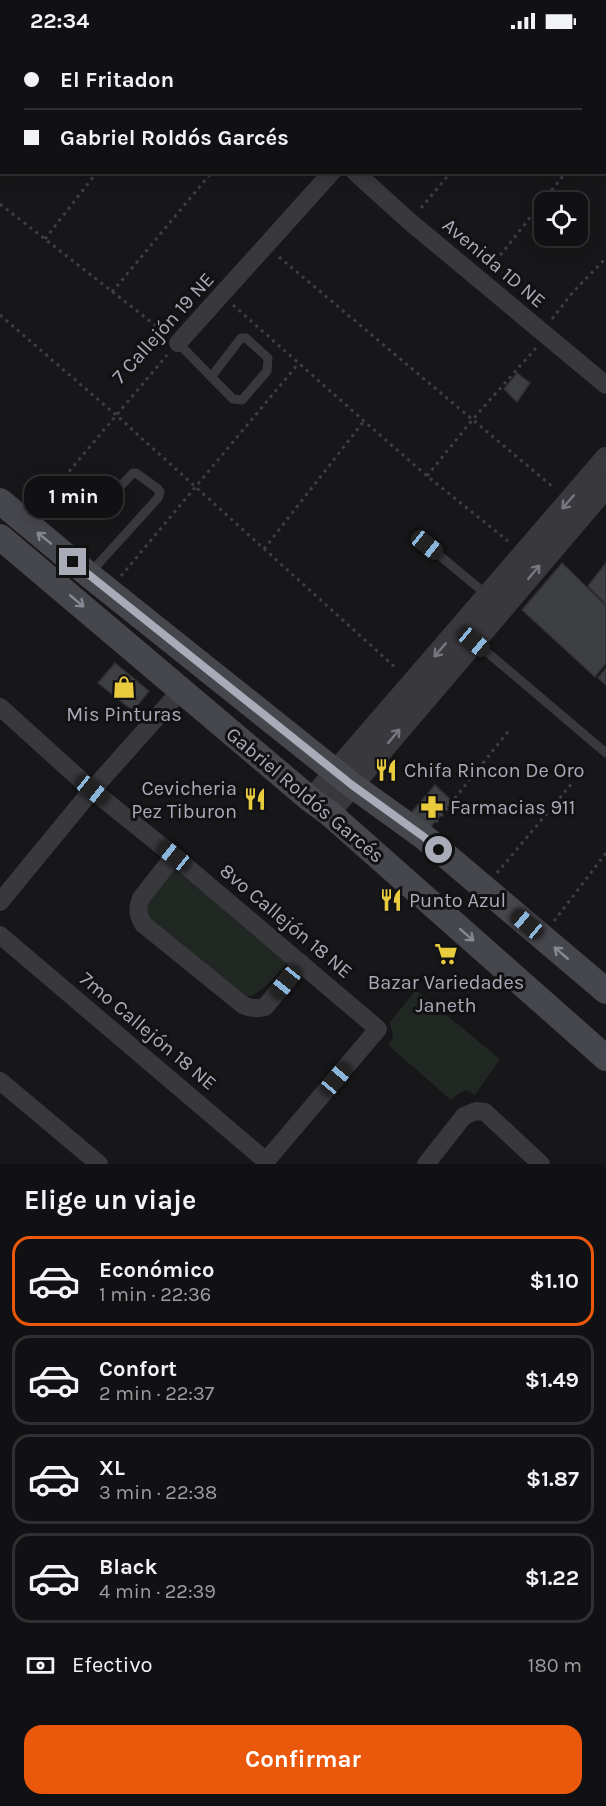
<!DOCTYPE html>
<html lang="es">
<head>
<meta charset="utf-8">
<style>
  :root { --surface:#111012; --page:#1e1e20; --text:#f1f3f6; --muted:#9c9d9f; --line:#303032; --accent:#ea580c }
  body { margin:0; font-family:Karla,sans-serif; background:var(--page); color:var(--text); height:100vh; display:flex; flex-direction:column; font-size:22px; white-space:nowrap }
  * { box-sizing:border-box; margin:0 }
  p { font-size:20px; color:var(--muted) }
  .icon { flex:none; width:33px; height:33px; fill:none; stroke:currentColor; stroke-width:2; stroke-linecap:round; stroke-linejoin:round }
  .map { position:relative; height:1122px; overflow:hidden }
  .details { display:flex; flex-direction:column; background:var(--surface); flex:1 }
  .details>* { flex:none }
  .banner { position:absolute; left:0px; top:0px; width:606px; height:132px; box-shadow:0 3px 15px #0003,0 0 0 2px var(--line); display:grid; align-content:center; height:132px; padding:0 24px; background:var(--surface) }
  .fabs { position:absolute; left:534px; top:150px; display:grid; gap:12px }
  .fabs a { display:grid; place-items:center; width:54px; height:54px; border-radius:12px; background:var(--surface); box-shadow:0 3px 15px #0003,0 0 0 2px var(--line); font-size:30px }
  .end { position:absolute; width:27px; height:27px; margin:-14px; border:8px solid #a9abb8; background:#111; box-shadow:0 0 0 3px #111 }
  .from { border-radius:50% }
  .bubble { position:absolute; height:42px; border-radius:18px; background:var(--surface); box-shadow:0 3px 15px #0003,0 0 0 2px var(--line); font-size:20px; font-weight:700; line-height:42px; text-align:center }
  .car { position:absolute; width:18px; height:36px; margin:-18px -9px; border-radius:8px; box-shadow:0 0 4px 2px #0007; background:linear-gradient(#222 24%,#8ab4d8 0 40%,#222 0 76%,#8ab4d8 0 86%,#222 0) }
  .banner b { display:flex; align-items:center; gap:21px; height:57px; font-size:22px }
  .banner b+b { border-top:2px solid var(--line) }
  .banner i { width:15px; height:15px; background:var(--text) }
  ul { padding:0; list-style:none }
  li { display:flex; align-items:center; gap:18px; height:90px; margin:0 12px 9px; padding:0 12px; border:3px solid var(--line); border-radius:18px }
  li div { flex:1 }
  li b { display:block; font-size:22px }
  li em { font-style:normal; font-weight:700 }
  li.on { border-color:var(--accent) }
  li>.icon { width:54px; height:54px; stroke-width:1.5 }
  h2 { padding:0 24px; font-size:27px; line-height:72px }
  .pay { display:flex; align-items:center; gap:15px; height:66px; padding:0 24px; font-size:22px }
  .pay p { margin-inline-start:auto }
  .button { display:flex; gap:12px; margin-top:auto; padding:12px 24px }
  .button a { flex:1; height:69px; border-radius:18px; background:var(--accent); color:#fff; font-size:24px; font-weight:700; line-height:69px; text-align:center }
  .status { display:flex; justify-content:space-between; align-items:center; height:42px; padding:0 30px; background:var(--surface); direction:ltr }
  .status svg { height:16px; fill:currentColor }
  .map>svg:first-child { display:block }
  .green { fill:#212823 }
  .building { fill:#3e3f42; stroke:#313134; stroke-width:1.5 }
  .lines { fill:none; stroke-linecap:round; stroke-linejoin:round }
  .path { stroke:#3e3e44; stroke-width:3; stroke-dasharray:3 4.5; stroke-linecap:butt }
  .service { stroke:#38383d; stroke-width:9 }
  .minor { stroke:#38383d; stroke-width:18 }
  .tertiary { stroke:#38383d; stroke-width:22 }
  .secondary { stroke:#46464d; stroke-width:26 }
  .oneway { stroke:#767781 }
  .oneway2 { stroke:#868893 }
  .route { stroke:#a9abb8; stroke-width:8 }
  .labels { text-anchor:middle; dominant-baseline:central; stroke-width:6; stroke-linejoin:round; paint-order:stroke }
  .street-label { font-size:20px; fill:#a9abb8; stroke:#121113 }
  .poi-label { font-size:20px; fill:#a9abb8; stroke:#121113; text-anchor:start }
</style>
</head>
<body>
<div class="status"><b>22:34</b><svg viewBox="0 0 49 12"><path d="M0 12V9h3v3zM5 12V6h3v6zM10 12V3h3v9zM15 12V0h3v12zM26 1h20v11H26zM47 4h2v5h-2z"/></svg></div>
<div class="map">
<svg width="606" height="1122" viewBox="0 0 606 1122">
  <rect width="100%" height="100%" fill="#171618"/>
  <!-- green -->
  <path class="green" d="M175,827L288,920C274,936 262,954 240,956L147,880L143,868L148,856Z
    M416,948L500,1017L475,1053L465,1048L458,1052L451,1058L388,1003L393,996L390,980Z"/>
  <!-- building -->
  <path class="building" d="M517,331L530,341L517,360L504,347Z
    M562,521L606,564V621L595,635L522,568Z
    M606,521V562L588,544Z
    M115,621L149,649L133,669L98,641Z
    M606,626V643L598,636Z
    M435,743L452,759L430,786L411,771Z"/>
  <g class="lines">
    <!-- path -->
    <path class="path" d="M346,0L348,2
      M487,0L489,2
      M561,2L563,0
      M604,72L606,73
      M604,87L606,85
      M0,162L164,290
      M421,166L451,130
      M45,197L97,130
      M279,215L554,446
      M491,225L566,130
      M112,250L212,130
      M233,263L364,379L427,434L508,499
      M0,273L116,373L397,627
      M552,277L573,250L606,216
      M427,434L473,377L536,306
      M40,464L167,313
      M264,507L364,379
      M121,534L299,321
      M436,780L510,687
      M497,831L573,740
      M554,879L606,811"/>
    <!-- service -->
    <path class="service" d="M0,87L2,86
      M178,301L233,357L242,358L267,329L268,316L246,296H241L211,335
      M427,503L487,553
      M90,531L158,456L160,450L158,447L136,431H133L100,466
      M475,600L606,711"/>
    <!-- minor -->
    <path class="minor" d="M206,0L208,2
      M73,2L75,0
      M355,130L409,179L606,343
      M178,301L332,130
      M0,665L92,748L174,814L378,987L266,1119L0,893
      M174,814L141,856C137,865 138,874 143,882L243,963C251,967 257,967 265,965L301,921
      M0,860L92,748L182,647
      M0,1039L99,1122
      M426,1122L464,1074L476,1069L485,1070L541,1122"/>
    <!-- tertiary -->
    <path class="tertiary" d="M311,758L606,416
      M329,771L606,445"/>
    <!-- secondary -->
    <path class="secondary" d="M0,459L89,533L352,743L424,795L606,949
      M0,495L311,758L329,771L606,1016"/>
  </g>
  <!-- one-way arrows -->
  <defs><path id="oneway-shaft" d="M-6 0H5M1.5-3L5.5 0L1.5 3" fill="none" stroke-width="1.6" stroke-linecap="round" stroke-linejoin="round" transform="scale(1.5)"/></defs>
  <g class="oneway">
    <use href="#oneway-shaft" transform="translate(568 460) rotate(131)"/>
    <use href="#oneway-shaft" transform="translate(534 530) rotate(-50)"/>
    <use href="#oneway-shaft" transform="translate(440 608) rotate(131)"/>
    <use href="#oneway-shaft" transform="translate(394 694) rotate(-50)"/>
  </g>
  <g class="oneway2">
    <use href="#oneway-shaft" transform="translate(44 496) rotate(-141)"/>
    <use href="#oneway-shaft" transform="translate(77 559) rotate(40)"/>
    <use href="#oneway-shaft" transform="translate(467 893) rotate(41)"/>
    <use href="#oneway-shaft" transform="translate(561 911) rotate(-140)"/>
  </g>
  <g class="lines">
    <!-- route -->
    <path class="route" d="M73,520L352,743L424,795L439,808"/>
  </g>
  <!-- icons -->
  <defs>
    <g id="shop-bare" transform="scale(1.8)"><path d="M-5-2.5h2.3a2.7 3.5 0 0 1 5.4 0H5L5.5 6h-11ZM-1.5-2.5h3a1.5 2.3 0 0 0-3 0Z" fill="#e9cb3e" stroke="#121113" stroke-width="2.5" paint-order="stroke"/></g>
    <g id="restaurant-bare" transform="scale(1.8)"><path d="M-5-6h1v4h1v-4h1v4h1v-4h1v5L-1.5 .5V6h-2V.5L-5-1ZM5-6V6H3V1.5H1.5Q1.5-4 5-6Z" fill="#e9cb3e" stroke="#121113" stroke-width="2.5" paint-order="stroke"/></g>
    <g id="pharmacy-bare" transform="scale(1.8)"><path d="M-2-6h4v4h4v4h-4v4h-4v-4h-4v-4h4Z" fill="#e9cb3e" stroke="#121113" stroke-width="2.5" paint-order="stroke"/></g>
    <g id="supermarket-bare" transform="scale(1.8)"><path d="M-6-5.5h2.5l.6 2H6L4.5 2H-2.5L-4.4-4H-6ZM-1.5 3.2a1.3 1.3 0 1 0 .1 0ZM3 3.2a1.3 1.3 0 1 0 .1 0Z" fill="#e9cb3e" stroke="#121113" stroke-width="2.5" paint-order="stroke"/></g>
  </defs>
  <g fill-rule="evenodd">
    <use href="#shop-bare" x="124" y="645"/>
    <use href="#restaurant-bare" x="386" y="728"/>
    <use href="#restaurant-bare" x="255" y="757"/>
    <use href="#pharmacy-bare" x="432" y="765"/>
    <use href="#restaurant-bare" x="391" y="858"/>
    <use href="#supermarket-bare" x="446" y="912"/>
  </g>
  <g class="labels">
    <!-- street labels -->
    <g class="street-label">
      <text transform="translate(494 221) rotate(40)">Avenida 1D NE</text>
      <text transform="translate(163 286) rotate(-48)">7 Callejón 19 NE</text>
      <text transform="translate(305 753) rotate(40)">Gabriel Roldós Garcés</text>
      <text transform="translate(286 879) rotate(40)">8vo Callejón 18 NE</text>
      <text transform="translate(148 989) rotate(40)">7mo Callejón 18 NE</text>
    </g>
    <!-- poi labels -->
    <g class="poi-label">
      <text x="124" y="672" text-anchor="middle">Mis Pinturas</text>
      <text x="404" y="728">Chifa Rincon De Oro</text>
      <text x="237" y="746" text-anchor="end">Cevicheria<tspan x="237" dy="23">Pez Tiburon</tspan></text>
      <text x="450" y="765">Farmacias 911</text>
      <text x="409" y="858">Punto Azul</text>
      <text x="446" y="940" text-anchor="middle">Bazar Variedades<tspan x="446" dy="23">Janeth</tspan></text>
    </g>
  </g>
</svg>
<div class="fabs">
<a><svg class="icon" aria-label="locate" viewBox="0 0 24 24"><circle cx="12" cy="12" r="6"/><path d="M12 2v4M12 18v4M2 12h4M18 12h4"/></svg></a>
</div>
<i class="end from" style="left:439px;top:808px"></i>
<i class="end" style="left:73px;top:520px"></i>
<div class="bubble" style="left:24px;top:434px;width:99px">1 min</div>
<i class="car" style="left:427px;top:503px;rotate:129deg"></i>
<i class="car" style="left:474px;top:600px;rotate:130deg"></i>
<i class="car" style="left:92px;top:748px;rotate:129deg"></i>
<i class="car" style="left:174px;top:814px;rotate:309deg"></i>
<i class="car" style="left:527px;top:882px;rotate:310deg"></i>
<i class="car" style="left:286px;top:940px;rotate:219deg"></i>
<i class="car" style="left:336px;top:1037px;rotate:40deg"></i>
<div class="banner">
<b><i class="from"></i>El Fritadon</b>
<b><i></i>Gabriel Roldós Garcés</b>
</div>
</div>
<section class="details">
<h2>Elige un viaje</h2>
<ul>
<li class="on"><svg class="icon" aria-label="car" viewBox="0 0 24 24"><path d="M5 17H2v-5l4-1 3-4h7l3 4 3 1v5h-3M9 17h6M6 11h13"/><circle cx="7" cy="17" r="2"/><circle cx="17" cy="17" r="2"/></svg><div><b>Económico</b><p>1 min · 22:36</p></div><em>$1.10</em></li>
<li><svg class="icon" aria-label="car" viewBox="0 0 24 24"><path d="M5 17H2v-5l4-1 3-4h7l3 4 3 1v5h-3M9 17h6M6 11h13"/><circle cx="7" cy="17" r="2"/><circle cx="17" cy="17" r="2"/></svg><div><b>Confort</b><p>2 min · 22:37</p></div><em>$1.49</em></li>
<li><svg class="icon" aria-label="car" viewBox="0 0 24 24"><path d="M5 17H2v-5l4-1 3-4h7l3 4 3 1v5h-3M9 17h6M6 11h13"/><circle cx="7" cy="17" r="2"/><circle cx="17" cy="17" r="2"/></svg><div><b>XL</b><p>3 min · 22:38</p></div><em>$1.87</em></li>
<li><svg class="icon" aria-label="car" viewBox="0 0 24 24"><path d="M5 17H2v-5l4-1 3-4h7l3 4 3 1v5h-3M9 17h6M6 11h13"/><circle cx="7" cy="17" r="2"/><circle cx="17" cy="17" r="2"/></svg><div><b>Black</b><p>4 min · 22:39</p></div><em>$1.22</em></li>
</ul>
<div class="pay"><svg class="icon" aria-label="cash" viewBox="0 0 24 24"><path d="M3 7h18v10H3z"/><circle cx="12" cy="12" r="2"/></svg>Efectivo<p>180 m</p></div>
<div class="button"><a>Confirmar</a></div>
</section>
</body>
</html>
